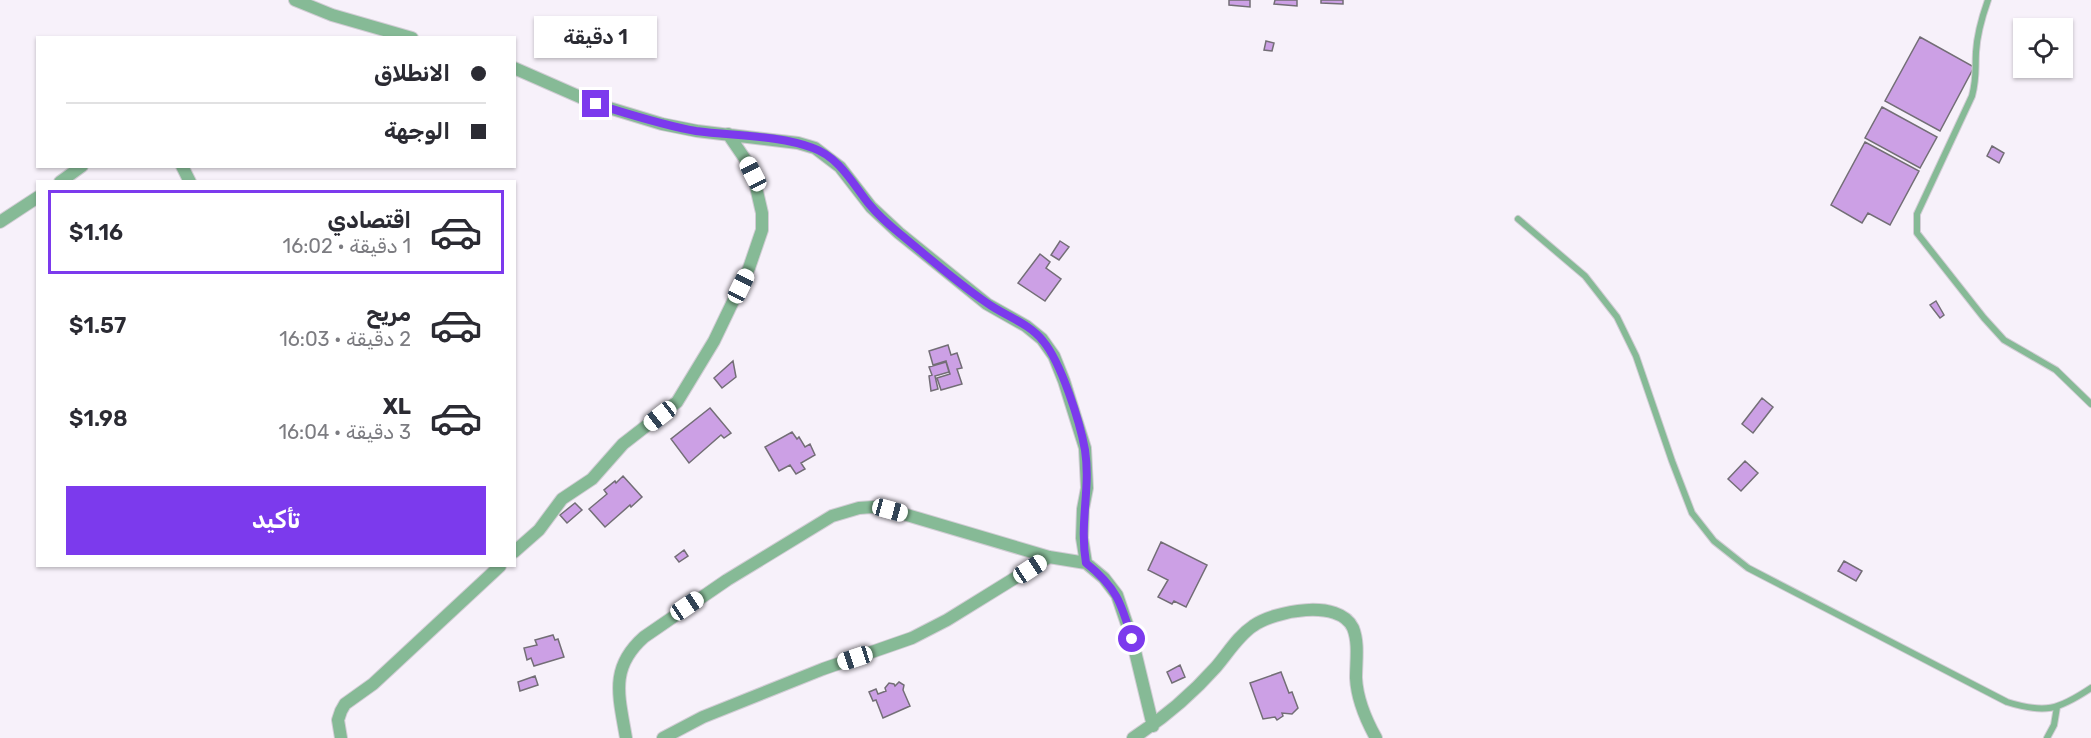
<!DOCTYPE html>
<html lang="ar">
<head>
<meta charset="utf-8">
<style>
  :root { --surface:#fff; --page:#f2f2f3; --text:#2b2b33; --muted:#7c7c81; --line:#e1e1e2; --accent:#7c3aed }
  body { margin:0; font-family:Rubik,Vazirmatn,sans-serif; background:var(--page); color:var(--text); direction:rtl; height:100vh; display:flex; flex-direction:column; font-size:22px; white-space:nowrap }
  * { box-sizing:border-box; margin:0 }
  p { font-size:20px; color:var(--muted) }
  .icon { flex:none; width:33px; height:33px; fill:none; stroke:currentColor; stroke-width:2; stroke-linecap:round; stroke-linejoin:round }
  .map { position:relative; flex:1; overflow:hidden; direction:ltr }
  .side { position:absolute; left:36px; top:180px; width:480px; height:387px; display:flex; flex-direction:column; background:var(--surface); border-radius:0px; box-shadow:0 2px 4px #0004; direction:rtl }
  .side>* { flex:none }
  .hud { position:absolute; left:36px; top:36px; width:480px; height:132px; border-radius:0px; box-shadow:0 2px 4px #0004; direction:rtl; display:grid; align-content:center; height:132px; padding:0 30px; background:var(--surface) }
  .controls { position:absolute; left:2013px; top:18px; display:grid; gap:12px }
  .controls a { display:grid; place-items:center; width:60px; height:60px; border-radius:0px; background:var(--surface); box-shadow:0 2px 4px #0004; font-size:30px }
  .end { position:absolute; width:27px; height:27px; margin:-14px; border:8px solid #7c3aed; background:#fff; box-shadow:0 0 0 3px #fff }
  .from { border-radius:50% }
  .bubble { position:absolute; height:42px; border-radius:0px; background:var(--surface); box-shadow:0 2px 4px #0004; font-size:20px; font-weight:600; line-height:42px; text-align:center; direction:rtl }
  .car { position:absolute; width:18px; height:36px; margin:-18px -9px; border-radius:8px; box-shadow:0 0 4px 2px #0007; background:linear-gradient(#fff 24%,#345 0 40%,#fff 0 76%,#345 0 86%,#fff 0) }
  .hud b { display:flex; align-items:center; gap:21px; height:57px; font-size:22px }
  .hud b+b { border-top:2px solid var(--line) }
  .hud i { width:15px; height:15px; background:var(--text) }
  ul { padding:10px 0 0; list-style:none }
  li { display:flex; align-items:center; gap:18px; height:84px; margin:0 12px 9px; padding:0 18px; border:3px solid transparent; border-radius:0px }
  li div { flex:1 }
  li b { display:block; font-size:22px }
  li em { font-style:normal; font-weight:600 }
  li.active { border-color:var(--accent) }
  li>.icon { width:54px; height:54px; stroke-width:1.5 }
  .action { display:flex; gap:12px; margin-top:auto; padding:12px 30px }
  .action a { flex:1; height:69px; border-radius:0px; background:var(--accent); color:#fff; font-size:24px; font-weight:600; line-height:69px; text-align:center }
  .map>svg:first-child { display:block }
  .building { fill:#cca0e5; stroke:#736e76; stroke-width:1.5 }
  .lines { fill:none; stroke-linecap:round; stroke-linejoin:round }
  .service-casing { stroke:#d2cdd5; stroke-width:8 }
  .minor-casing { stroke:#d2cdd5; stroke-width:14 }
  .service { stroke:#86ba96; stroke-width:6 }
  .minor { stroke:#86ba96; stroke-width:12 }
  .route { stroke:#7c3aed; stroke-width:8 }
</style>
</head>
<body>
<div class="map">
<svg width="2091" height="738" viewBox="0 0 2091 738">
  <rect width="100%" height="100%" fill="#f7f1fa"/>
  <!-- building -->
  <path class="building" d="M1229,0H1250V7L1229,5Z
    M1275,0H1297V6L1274,4Z
    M1321,0H1343V4L1321,3Z
    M1920,37L1974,67L1940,131L1885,101Z
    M1266,41L1274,43L1272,51L1264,50Z
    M1882,107L1937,137L1920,168L1865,138Z
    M1865,142L1919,171L1890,225L1868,213L1862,223L1831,205Z
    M1992,146L2004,153L1999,163L1987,156Z
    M1060,241L1069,247L1059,260L1051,255Z
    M1040,254L1050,262L1046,268L1061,279L1045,301L1018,283Z
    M1936,301L1944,315L1940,318L1930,305Z
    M948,345L951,355L957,353L962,368L957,369L962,384L941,390L937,378L950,374L946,361L933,365L929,351Z
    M733,361L736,377L722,388L714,378Z
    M946,362L949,372L935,376L938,389L931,391L929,376L932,375L929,367Z
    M1762,398L1773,407L1753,433L1742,424Z
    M710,408L731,433L724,438L721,435L689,463L671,439Z
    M792,432L797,439L799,437L805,447L810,444L815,455L801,463L805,469L796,474L790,465L779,471L765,447Z
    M1745,461L1758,473L1741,491L1728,479Z
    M623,476L642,497L631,507L630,505L605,527L589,509L607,494L604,490L615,481L616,483Z
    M575,503L582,510L567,523L560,515Z
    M1161,542L1207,565L1186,607L1174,601L1172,604L1158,597L1168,580L1148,570Z
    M684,550L688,556L679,562L675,557Z
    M1844,561L1862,571L1856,581L1838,571Z
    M553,635L555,640L558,639L564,657L534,666L531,658L527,660L524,648L537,645L535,640Z
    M1180,665L1185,677L1172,683L1167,672Z
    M1281,672L1289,693L1292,692L1298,708L1292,714L1282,713L1283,716L1277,720L1275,717L1263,719L1250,683Z
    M535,676L538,685L520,691L518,682Z
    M899,682L904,685L903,690L910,706L883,718L876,700L873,701L869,692L876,689L878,694L886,691L885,688L889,683L894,684L895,686Z"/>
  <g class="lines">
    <!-- service casing -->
    <g class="service-casing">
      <path id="service" d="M1988,0C1982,17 1977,34 1976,52C1975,70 1977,77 1972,96L1917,214V233L1984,318L2004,340L2056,370L2091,404
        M1518,219L1585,276L1617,317L1636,356L1672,461L1692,513L1714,541L1748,568L2007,702C2045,714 2058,710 2091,688
        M2047,738L2054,725L2057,707"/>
    </g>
    <!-- minor casing -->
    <g class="minor-casing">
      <path id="minor" d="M295,0L332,15L412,38
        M514,68L596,104L662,124L697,131L798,143L815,148L840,167L871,207L899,233L987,304L1026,326L1042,339L1054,356L1064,381L1085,448L1087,488L1083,509L1082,538L1086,563
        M182,166L190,182
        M60,182L82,166
        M0,222L38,197
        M514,552L539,530L562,499L592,479L623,444L677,402L714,341L749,268L762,230V213L753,174L745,159L728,134
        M341,738L338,720L341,711L345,704L373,684L500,566
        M626,738C619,696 609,668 644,637L727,580L832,516L859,508L873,507L890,510L1049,557L1086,563L1104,578L1117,595L1132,639L1153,726
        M663,738L703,717L823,669L912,638L947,620L1049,557
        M1133,738C1164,718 1192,694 1216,667C1228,653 1238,636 1253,626C1274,611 1339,598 1353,628C1359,643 1356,661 1356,678C1357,698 1366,720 1376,738"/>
    </g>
    <!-- service -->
    <use href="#service" class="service"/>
    <!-- minor -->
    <use href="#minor" class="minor"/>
  </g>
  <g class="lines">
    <!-- route -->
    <path class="route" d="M596,104C629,114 662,125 696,131C733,136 779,135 813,148C839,157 853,184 869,204C878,215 888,224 899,233C927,256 956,282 987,303C1005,316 1029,323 1043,341C1061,362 1080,422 1085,450C1091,489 1079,522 1086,563C1116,587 1121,602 1132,639"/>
  </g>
</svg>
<div class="controls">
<a><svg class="icon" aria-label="locate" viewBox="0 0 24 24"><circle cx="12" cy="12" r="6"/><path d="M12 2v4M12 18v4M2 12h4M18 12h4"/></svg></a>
</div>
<i class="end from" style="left:1132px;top:639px"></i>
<i class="end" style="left:596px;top:104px"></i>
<div class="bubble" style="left:534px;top:16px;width:123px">1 دقيقة</div>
<i class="car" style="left:753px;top:174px;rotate:333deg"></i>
<i class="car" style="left:741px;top:286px;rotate:26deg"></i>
<i class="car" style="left:660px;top:416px;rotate:232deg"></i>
<i class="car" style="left:890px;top:510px;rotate:105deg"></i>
<i class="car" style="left:1030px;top:569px;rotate:57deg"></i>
<i class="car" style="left:687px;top:606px;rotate:56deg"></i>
<i class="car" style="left:855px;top:658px;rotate:252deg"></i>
<div class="hud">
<b><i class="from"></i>الانطلاق</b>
<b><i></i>الوجهة</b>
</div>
<section class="side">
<ul>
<li class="active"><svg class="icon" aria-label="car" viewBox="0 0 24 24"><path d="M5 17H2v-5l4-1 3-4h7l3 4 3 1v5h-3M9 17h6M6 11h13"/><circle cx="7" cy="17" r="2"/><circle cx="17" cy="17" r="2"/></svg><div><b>اقتصادي</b><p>1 دقيقة · 16:02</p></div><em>$1.16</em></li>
<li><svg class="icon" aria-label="car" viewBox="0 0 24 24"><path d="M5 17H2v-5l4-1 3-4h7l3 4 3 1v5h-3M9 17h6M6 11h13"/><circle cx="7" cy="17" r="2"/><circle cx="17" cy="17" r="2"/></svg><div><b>مريح</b><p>2 دقيقة · 16:03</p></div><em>$1.57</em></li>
<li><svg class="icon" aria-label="car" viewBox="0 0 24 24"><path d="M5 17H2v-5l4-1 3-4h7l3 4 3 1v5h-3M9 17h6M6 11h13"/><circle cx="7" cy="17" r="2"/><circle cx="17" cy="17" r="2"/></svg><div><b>XL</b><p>3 دقيقة · 16:04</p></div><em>$1.98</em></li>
</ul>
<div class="action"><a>تأكيد</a></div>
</section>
</div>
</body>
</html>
